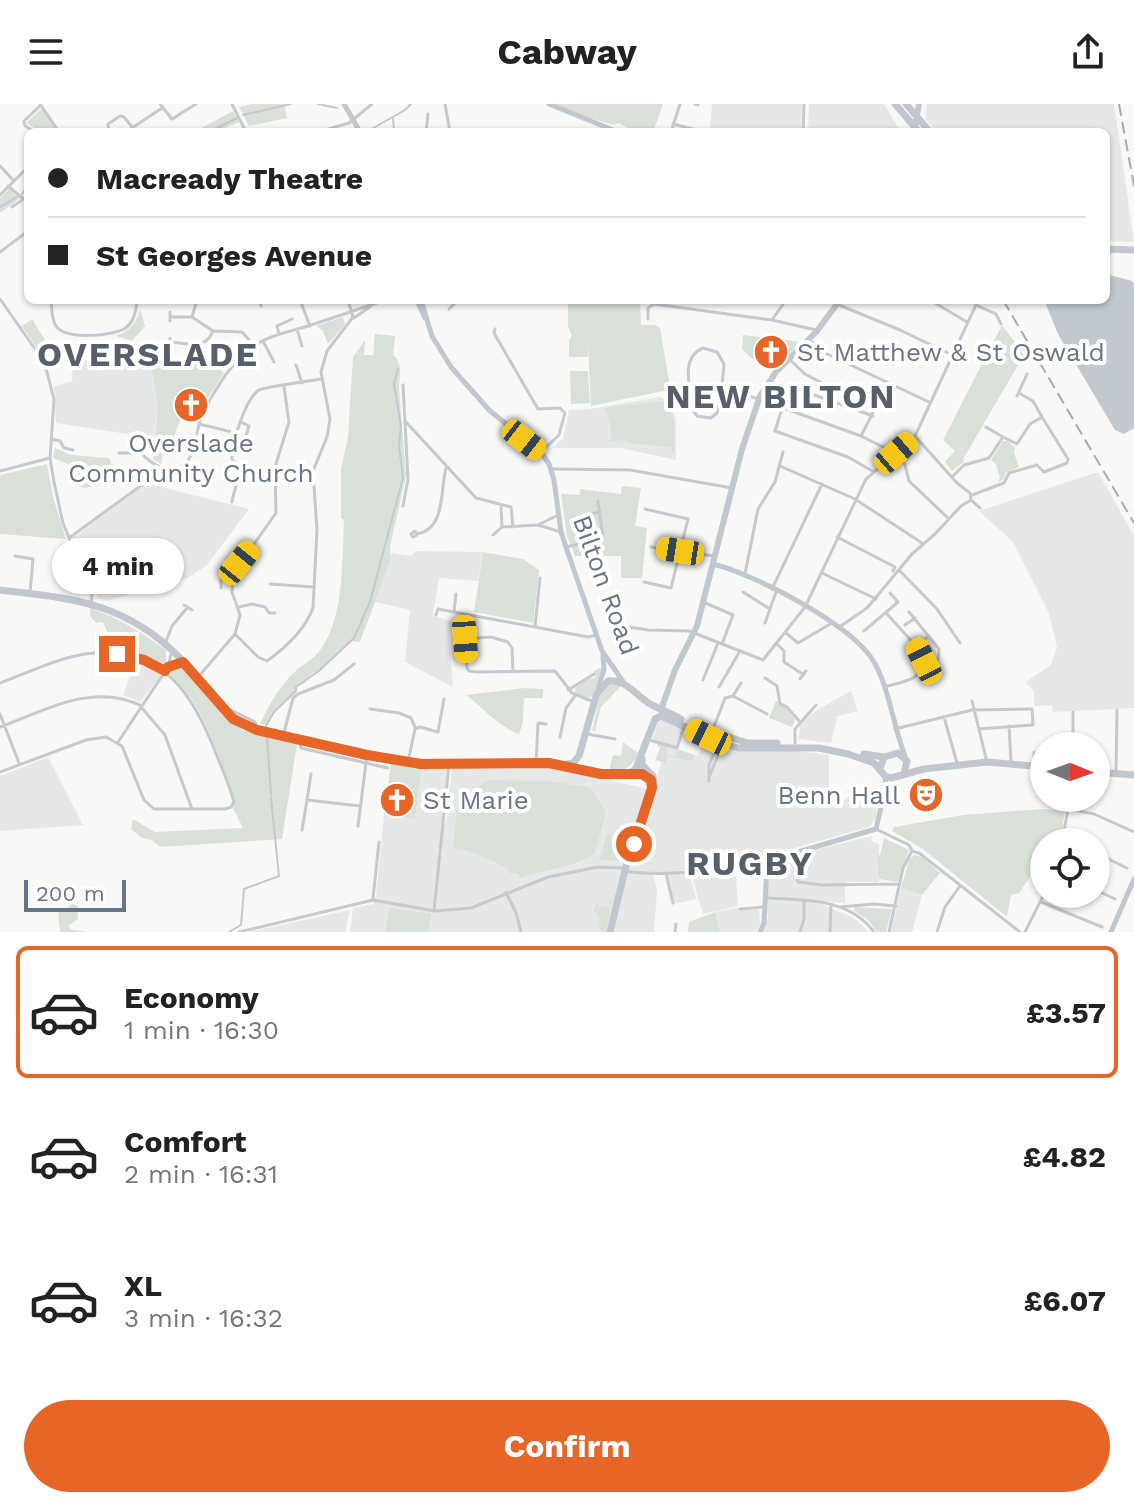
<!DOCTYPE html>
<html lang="en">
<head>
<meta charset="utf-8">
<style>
  :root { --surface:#fff; --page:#f6f6f6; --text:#222; --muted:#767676; --line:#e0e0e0; --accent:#e76527 }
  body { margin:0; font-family:"Work Sans",sans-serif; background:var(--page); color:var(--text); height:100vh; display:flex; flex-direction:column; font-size:30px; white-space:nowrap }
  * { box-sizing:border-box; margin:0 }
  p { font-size:26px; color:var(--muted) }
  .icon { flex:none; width:44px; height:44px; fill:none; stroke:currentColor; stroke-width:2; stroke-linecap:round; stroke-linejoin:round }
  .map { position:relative; height:828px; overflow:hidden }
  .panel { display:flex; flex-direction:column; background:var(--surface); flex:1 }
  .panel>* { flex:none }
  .hud { position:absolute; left:24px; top:24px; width:1086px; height:176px; border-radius:12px; box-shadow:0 2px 6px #0004; display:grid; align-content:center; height:176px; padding:0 24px; background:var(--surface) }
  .needle { width:52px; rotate:91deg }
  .tools { position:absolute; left:1030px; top:628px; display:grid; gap:16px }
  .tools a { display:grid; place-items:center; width:80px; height:80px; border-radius:50%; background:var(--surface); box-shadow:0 2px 6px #0004; font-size:40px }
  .scale { position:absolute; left:24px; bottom:20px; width:102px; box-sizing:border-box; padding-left:8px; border:4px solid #677687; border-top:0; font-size:22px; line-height:28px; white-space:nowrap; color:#677687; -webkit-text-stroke:6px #fff; paint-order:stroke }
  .end { position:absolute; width:36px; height:36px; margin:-18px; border:10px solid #e76527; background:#fff; box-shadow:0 0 0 4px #fff }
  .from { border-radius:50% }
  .bubble { position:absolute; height:56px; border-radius:28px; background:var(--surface); box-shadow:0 2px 6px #0004; font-size:26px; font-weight:700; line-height:56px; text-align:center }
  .car { position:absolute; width:24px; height:48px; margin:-24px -12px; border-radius:10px; box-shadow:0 0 6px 2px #0007; background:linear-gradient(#f5c518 24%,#345 0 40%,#f5c518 0 76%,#345 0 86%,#f5c518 0) }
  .hud b { display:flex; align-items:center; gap:28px; height:76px; font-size:30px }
  .hud b+b { border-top:2px solid var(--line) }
  .hud i { width:20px; height:20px; background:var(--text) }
  ul { padding:14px 0 0; list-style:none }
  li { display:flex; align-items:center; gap:24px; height:132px; margin:0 16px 12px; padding:0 8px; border:4px solid transparent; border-radius:12px }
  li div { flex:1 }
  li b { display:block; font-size:30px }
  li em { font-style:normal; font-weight:700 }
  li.selected { border-color:var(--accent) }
  li>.icon { width:72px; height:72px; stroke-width:1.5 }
  .primary-button { display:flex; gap:16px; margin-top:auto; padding:16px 24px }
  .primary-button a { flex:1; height:92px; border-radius:48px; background:var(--accent); color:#fff; font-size:32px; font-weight:700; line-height:92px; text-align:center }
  header { display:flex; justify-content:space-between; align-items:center; height:104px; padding:0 24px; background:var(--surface); font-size:36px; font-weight:700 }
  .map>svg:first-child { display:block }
  .built { fill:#e6e7e7 }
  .green { fill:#d9e0d7 }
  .water { fill:#c1c9cf }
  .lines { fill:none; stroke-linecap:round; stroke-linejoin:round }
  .stream { stroke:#c1c9cf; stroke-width:2 }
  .street { stroke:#c6c9cd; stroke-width:3 }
  .secondary { stroke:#c1c7ce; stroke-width:5 }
  .primary { stroke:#c1c7ce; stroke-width:6 }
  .highway { stroke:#c1c7ce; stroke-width:7 }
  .rail { stroke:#a6acb2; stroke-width:2; stroke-dasharray:12 6; stroke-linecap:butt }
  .route { stroke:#e76527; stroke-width:10 }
  .labels { text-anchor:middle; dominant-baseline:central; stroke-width:8; stroke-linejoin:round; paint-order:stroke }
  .poi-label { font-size:26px; fill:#677687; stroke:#fff; text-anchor:start }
  .street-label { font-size:26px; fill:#677687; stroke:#fff }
  .district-label { font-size:34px; font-weight:bold; letter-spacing:2px; fill:#55606c; stroke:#fff }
</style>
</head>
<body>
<header><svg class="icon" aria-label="menu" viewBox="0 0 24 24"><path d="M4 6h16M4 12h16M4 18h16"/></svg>Cabway<svg class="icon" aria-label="share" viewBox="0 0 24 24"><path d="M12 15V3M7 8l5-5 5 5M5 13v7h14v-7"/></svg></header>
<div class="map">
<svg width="1134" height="828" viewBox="0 0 1134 828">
  <rect width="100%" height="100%" fill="#f8f8f6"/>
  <!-- built -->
  <path class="built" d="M712,0H802L801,28H710Z
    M809,0H884L901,28H808Z
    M927,0H1114L1134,138L1106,137V28H937L926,16Z
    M73,256H150L158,302L154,334L56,319L54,283L72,277Z
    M660,293L671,299L676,318V356L621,344H553L563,334L569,306L590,305Z
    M1098,368L1134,432V604L1053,608L1052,601L1034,602V588L1026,578L1051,561L1057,543L1049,509L1013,438L979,407Z
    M152,375L158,377L165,384L249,405L207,461L188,474L107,497L98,494L73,434Z
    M415,447L483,448L478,477L439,474L433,512L455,518L450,525L449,534L453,583L405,558L410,506L375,498L392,449L411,452Z
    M143,560L161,571L140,598L123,591L132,567L139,570Z
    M851,587L858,607L837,612L831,639L799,635L800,621L814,608Z
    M662,616L682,623L676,644L698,652L704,638L725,646L795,647L829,651V695H841L843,697L852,690L874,700L877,705L875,715L869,723L788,746L789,752L872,732L871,737L879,740V778H845V799L822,797L821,800L854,814L869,828H762L768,813L766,797L769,761H764L761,770L688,765L696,795L674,800L666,769H653L657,787L654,828H350L353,804L373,800L376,792L384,711L415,715L422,662L448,663L444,719H446L452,663L466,660L548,662L648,685L633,736L638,738L666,643L651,638L658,618Z
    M48,653L83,721L0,727V672Z
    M691,769L736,772L738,802L703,810Z
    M901,784L922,791L912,828H891Z
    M737,804L759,805L760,820L756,828H720L715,808Z
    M350,806L345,828H249Z"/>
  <!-- green -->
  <path class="green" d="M253,0H284L287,14L249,22L239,3Z
    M555,0H663L653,28H637L618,19L614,21L575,10Z
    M41,5H42L57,28H40L26,19Z
    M233,7L239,18L216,28H194Z
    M9,85L19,95L0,109V94Z
    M568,196H640L641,221H655L660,224L670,283L663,287L591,302L588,239V253H569V236L572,232L568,222Z
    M140,205L145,222L132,237L116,232C129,227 137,220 140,205Z
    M343,213L345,220L328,240L323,227L316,222Z
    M32,215L51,246L44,255L22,222Z
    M1002,221L1024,251L963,355L964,358L952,367L945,358L955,347L943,336Z
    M375,230L395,232L393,251C404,260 399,273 399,284L406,372L390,442L391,455L360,538L352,537L320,566L311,570L305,579L297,582L296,587L277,605L266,621L260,620C270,598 281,580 299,564C304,560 310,557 314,553C345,523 342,457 344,416L341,414V365L348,333L353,253L365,236L364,251H373Z
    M743,231L801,238L776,264L751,254L742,245Z
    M205,255L224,269L204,300L188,293L174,333L166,332L161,360L153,355L158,302L150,256Z
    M570,267H588L590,299L571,300Z
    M662,297C678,311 674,330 674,349L671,343L628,339L627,336L611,337V324L605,304Z
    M1003,337H1007L1015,343L1014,349L1019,363L1006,368L1003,376L998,378L1000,374L996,360L991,356Z
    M55,344L72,351L109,354C118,371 101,382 84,384L80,382L78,364L53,354Z
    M47,360L53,393L66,435L0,430V371Z
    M622,382L641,384L635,422L647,424L642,474H621V452H575L567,432L561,390L580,391V385L621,390Z
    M483,448L523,455L539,466L533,519L474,508Z
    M90,504C119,514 141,528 166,546V560L164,562L134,550L108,546L107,536L110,534L103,518L96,519L90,512Z
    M181,561L232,619L243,626L297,640L282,735L160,743L152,736L142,734L131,725L133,715L155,728L243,724L233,704L235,698C218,652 207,605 171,571V566Z
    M602,563L593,592L586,594L576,590L575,584L590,574L593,575L596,572L594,567Z
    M609,580L622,581L601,603L595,627H592L601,587Z
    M524,584L543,585V594H524L523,618L519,630C497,622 484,604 466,591Z
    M776,597L787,605L795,616L792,623L769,614Z
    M623,638L638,649C632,664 625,667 609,667L613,651L621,652Z
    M658,639L668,642L667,650L675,652L678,646L694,651L692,657L668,652L665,659L657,656L655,658L660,643L657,642Z
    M391,658L422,662L415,715L384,711Z
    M487,676L545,677L590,683L606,708L595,749C573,764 546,765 521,774L517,769H509L507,764C490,756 472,746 453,744L458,695L467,694Z
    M1042,705L1065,707L1060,738H1044V777L1031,771L1019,789L1011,791L1007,813L923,745L892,727L894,723L963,711Z
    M612,729L610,737L614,736L618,742L628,746L622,757L600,756L607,730Z
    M884,734L909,746L898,778L879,775L877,752L880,751Z
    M914,751L922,753L940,769L922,791L901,784L909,756Z
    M613,788L606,827H600L599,811L594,807L596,799L598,798L599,804L602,802L609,803Z
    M72,800L78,802V815L69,821L70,825L87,828H60L58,807L65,806Z
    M855,803L892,805L886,828H877L867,815L853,806Z
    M390,804L431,810L428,828H385Z
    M715,808L720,828H688L689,818Z"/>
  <!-- water -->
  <path class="water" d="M1106,170L1132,177L1134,180V324L1124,330L1115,326L1058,230L1044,196H1106Z"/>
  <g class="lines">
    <!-- stream -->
    <path class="stream" d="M318,0L337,4
      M243,11L291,0
      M393,13L394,28
      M368,27L405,6L411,0
      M209,28L237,14
      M22,90L28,82
      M0,103L17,93
      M266,622L274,608L296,587V583L320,566L354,534L370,498L403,374L399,341L401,322L394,280L398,265
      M267,633L271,691
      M229,828L241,821L244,785L279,772L271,694"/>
    <!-- street -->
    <path class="street" d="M40,0L59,28
      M160,0L172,15L196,0
      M232,0L246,28
      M445,0L450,28
      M695,0L698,1
      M673,20L693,25
      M35,28L25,22L24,17L41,1
      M109,28L108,20L120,12L124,13L133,24
      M126,28L162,4
      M318,28L349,19L372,0
      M426,28L428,10
      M671,28L680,0
      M803,28L804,0
      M0,62L13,76
      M8,82L23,95
      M0,91L28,63
      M12,103L28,92
      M0,148L28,127
      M0,195L40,252L47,268L54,296L50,354L54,378L63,419L92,491L91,499
      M51,196C52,204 51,214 56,222C65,236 111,232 124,225C134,219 136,207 137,196
      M197,196L192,213L213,227L242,228L254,241
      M260,196L261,202
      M300,196L310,222
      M930,196L967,218
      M839,201L900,226L952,251
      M449,205L458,196
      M170,213H192
      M354,214L371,202
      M648,215V204L654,200L772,216L816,226
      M772,216L786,196
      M170,217V208
      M297,225L302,242
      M495,225L494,229L538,305L560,304L565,309L559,331L541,348
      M279,230L277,222L292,215
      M170,234V243
      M809,235L821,247L929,298
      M263,237L274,258
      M170,238C188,239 205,247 213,227
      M789,255L805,270L824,280
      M296,261L302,279
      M403,281L408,375L403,402
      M722,282L724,260L717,248L703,244C679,254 691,285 693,306L697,312L711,314L717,309L722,282L861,332L895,349
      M789,282L873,312
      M1017,292L1027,270
      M782,305L775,327L848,353L874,368
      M241,318L249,322L245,336
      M406,318L476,394L511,403L513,423
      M199,320L236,329
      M861,332L888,279
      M915,332L957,379L970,389L971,396
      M1003,333L1017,340L1030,320L1042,313L1033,297L1019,289
      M51,335L60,337L64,344L73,346
      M119,349H141C151,360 170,372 184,361C197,351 196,318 205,304C217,284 230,260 249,246C266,231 290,228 311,221C336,213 361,204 386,196
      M896,349L905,361L909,377L949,415
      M780,362L855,395L922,439
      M275,363L313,367
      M551,365L630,366L732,384
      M0,367L50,354
      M952,373L964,361L989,354L1003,333L986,323
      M972,391L1004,379L1009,369L1037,361L1044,368L1067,359L1068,355L1042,313
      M232,398C234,383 245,367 232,355C231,340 246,294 259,286C264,283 310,277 321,275
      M501,403L502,423
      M586,411L600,408
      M538,421L558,411
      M502,423L538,421L561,428
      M415,427L417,431L413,433L411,430Z
      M417,430C446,425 440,386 446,364
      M493,431L502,423
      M837,433L895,463L893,467
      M69,434L150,375
      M566,443L603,434L598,397
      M651,443L714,452
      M15,452L33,455L30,489
      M899,466L937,505L960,539
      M221,469V476H231
      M822,469L876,495
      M745,470L758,405L775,378L783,348
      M644,478L671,484L688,415L645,405
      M270,480L314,483
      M221,484V476
      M772,485L822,380
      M743,488L770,505
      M703,498L733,511L722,540
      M184,501L192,506
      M239,503L252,500L265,503L269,509H275
      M454,508L456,490
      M909,508L939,545L938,556L926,557
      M887,510L916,542L924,557C923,576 902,578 887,582
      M436,511L438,505L588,533L597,531
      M621,518L623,522L648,526L689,527L763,556L805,503L866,375L915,332L976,201L996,210L1001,220
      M765,519L776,488
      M905,521L915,514
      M535,522L540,474
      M838,524L867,504L912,450L935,430L961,402L971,396L980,404
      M864,527L898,498L890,489
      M786,529L798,539L832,519
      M235,530L240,511L232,488L233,470L276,409L275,363L289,318L284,283
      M776,539L784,547V558L804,571
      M165,540L172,522L187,504
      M916,542L929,532
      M168,563L183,558
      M513,567L512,544L508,538L491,533L465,535L467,564L469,567L476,568L555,567L572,589L594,598
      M199,572L235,530L258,553L267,557C285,544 305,526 313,504L317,426L313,367L327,333L330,315L321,268L327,247L353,213L348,196
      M765,574L777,582L780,600L787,603L799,617
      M800,575L806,567
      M703,576L718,539
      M0,579C30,568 61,552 93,549C165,542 195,594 217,652C223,667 230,683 234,698L231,703L225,705H154L144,696L122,642L106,633L86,636L0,668
      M719,583L740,547
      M568,586L594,570
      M733,592L767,610
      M972,597L987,658
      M141,603L165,631L192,705
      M370,605L399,609L411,614L415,623
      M231,606L255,618L257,626
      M1073,608V642
      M0,610L19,659
      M944,613L957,659
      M1009,622L1011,658
      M0,623C47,606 92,578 142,602
      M895,625L972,606L1032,605L1033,621L979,625
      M712,628L725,594L733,592L741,579
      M587,630L615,635
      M283,632L293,594L298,590L334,576L354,560
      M560,633L566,604L575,592
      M650,636L677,644L683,625
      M118,638L168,563L171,550
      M300,638L301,644L388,664
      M795,639V625L816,601
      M1034,648V660
      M408,658L415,625L420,623L438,628L444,595
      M536,659L538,619L546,620
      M311,670L307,696L360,702
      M1116,670L1117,606
      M710,671L722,641
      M709,677V661L718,639
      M1068,705L1094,710L1134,728
      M358,722L367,651
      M876,725L909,741L912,747L903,764L889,828
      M302,726L307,696
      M1062,738L1070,694
      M912,747L919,749L1020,828
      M1096,749L1127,764
      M791,750L798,778L822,781L899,780
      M624,767C660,773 694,766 730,767L733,756
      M666,770L673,799
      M1096,786L1115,795
      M506,788L516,809L521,828
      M373,794L379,738
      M767,794C805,796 849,794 874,828
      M1041,798L1102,823
      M840,803L874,800L896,802
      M740,805L764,803
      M434,807L449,660
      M239,828L373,796L435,807L471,804L548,773L598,763L623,764
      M675,828L676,820
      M800,828L804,815V796
      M830,828L831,801
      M937,828L945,803L960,782
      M1025,828L1044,790"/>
    <!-- secondary -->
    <path class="secondary" d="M344,0L360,28
      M549,0L618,28
      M417,196L425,214
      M421,196L432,232L451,263L490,307L541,348L549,360L554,376L561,428L568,449L602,547L624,579
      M713,460C754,470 853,521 874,558C890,586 893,622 905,652
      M598,585L604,565L603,552
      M760,828L764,819L767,761L776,751L791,750L876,725L886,681L885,673
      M1111,828L1134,775"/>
    <!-- primary -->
    <path class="primary" d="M914,28L919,0
      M661,606L675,566L697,522L742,345L760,292L776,268L817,227L840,196"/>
    <!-- highway -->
    <path class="highway" d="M895,0L919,28
      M906,0L930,28
      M1106,145L1134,146
      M0,486C73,494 127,499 181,555C206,581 223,613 257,626L406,658L549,659L601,670H642L651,676L652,684
      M700,624L748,639H777
      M864,650L884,653
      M561,661L573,659L579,652L597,589L608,577C627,575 637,593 652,601C662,606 672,610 681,615
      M880,665L884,653L898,649L907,657L904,670
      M1096,668L1134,671
      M630,670L636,664L655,615L661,612L718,638L738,644H819L848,650L874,659L885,672L891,674L924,665L987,658L1044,663
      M610,828L627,758L654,679L653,672L642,661V654"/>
    <!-- rail -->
    <path class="rail" d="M1119,0L1134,82
      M1003,196L1134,419"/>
  </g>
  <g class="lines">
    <!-- route -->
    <path class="route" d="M117,550L144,556L165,567L168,563L183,558L233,615L257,626L367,651L421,660L549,659L601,670H642L651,676L652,684L634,740"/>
  </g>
  <!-- icons -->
  <defs>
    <g id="church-disc" transform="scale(1.8)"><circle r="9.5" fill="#e76527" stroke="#fff"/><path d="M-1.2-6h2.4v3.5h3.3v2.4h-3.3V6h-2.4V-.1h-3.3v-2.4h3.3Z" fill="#fff"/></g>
    <g id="theatre-disc" transform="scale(1.8)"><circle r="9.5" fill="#e76527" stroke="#fff"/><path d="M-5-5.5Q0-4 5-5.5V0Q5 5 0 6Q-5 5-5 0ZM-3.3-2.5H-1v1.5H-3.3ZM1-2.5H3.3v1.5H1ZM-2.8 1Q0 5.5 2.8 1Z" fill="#fff"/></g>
  </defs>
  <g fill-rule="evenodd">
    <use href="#church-disc" x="771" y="248"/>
    <use href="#church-disc" x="191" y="301"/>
    <use href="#theatre-disc" x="926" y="691"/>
    <use href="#church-disc" x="397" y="696"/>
  </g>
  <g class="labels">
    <!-- poi labels -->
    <g class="poi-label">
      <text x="797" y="248">St Matthew &amp; St Oswald</text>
      <text x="191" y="339" text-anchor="middle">Overslade<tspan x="191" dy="30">Community Church</tspan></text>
      <text x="900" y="691" text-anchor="end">Benn Hall</text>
      <text x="423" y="696">St Marie</text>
    </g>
    <!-- street labels -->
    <g class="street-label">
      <text transform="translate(606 481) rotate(70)">Bilton Road</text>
    </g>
    <!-- district labels -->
    <g class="district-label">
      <text x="148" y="250">OVERSLADE</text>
      <text x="781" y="292">NEW BILTON</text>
      <text x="750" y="759">RUGBY</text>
    </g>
  </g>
</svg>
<div class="tools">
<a><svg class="needle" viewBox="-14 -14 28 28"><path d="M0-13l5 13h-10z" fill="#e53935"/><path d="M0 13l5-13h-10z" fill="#767676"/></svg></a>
<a><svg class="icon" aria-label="locate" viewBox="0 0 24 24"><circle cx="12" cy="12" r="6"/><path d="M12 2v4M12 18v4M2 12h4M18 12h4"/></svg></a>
</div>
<div class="scale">200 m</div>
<i class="end from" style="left:634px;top:740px"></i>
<i class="end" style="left:117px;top:550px"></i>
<div class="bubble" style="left:52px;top:434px;width:132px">4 min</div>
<i class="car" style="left:524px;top:336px;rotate:128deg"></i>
<i class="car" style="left:896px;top:349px;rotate:49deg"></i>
<i class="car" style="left:680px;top:447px;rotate:279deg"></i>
<i class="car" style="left:239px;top:459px;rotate:39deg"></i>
<i class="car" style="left:465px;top:535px;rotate:176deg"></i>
<i class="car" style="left:924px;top:557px;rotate:333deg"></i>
<i class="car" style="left:708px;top:633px;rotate:296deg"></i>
<div class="hud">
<b><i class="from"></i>Macready Theatre</b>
<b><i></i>St Georges Avenue</b>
</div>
</div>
<section class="panel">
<ul>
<li class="selected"><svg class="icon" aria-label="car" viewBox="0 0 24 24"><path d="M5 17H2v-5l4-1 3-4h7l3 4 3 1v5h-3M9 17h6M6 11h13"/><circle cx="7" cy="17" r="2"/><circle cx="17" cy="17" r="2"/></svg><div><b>Economy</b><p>1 min · 16:30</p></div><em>£3.57</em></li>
<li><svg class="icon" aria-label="car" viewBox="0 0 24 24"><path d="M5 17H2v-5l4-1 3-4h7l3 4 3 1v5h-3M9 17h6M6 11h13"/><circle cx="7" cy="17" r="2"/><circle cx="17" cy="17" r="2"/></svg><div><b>Comfort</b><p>2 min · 16:31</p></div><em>£4.82</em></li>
<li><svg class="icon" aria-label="car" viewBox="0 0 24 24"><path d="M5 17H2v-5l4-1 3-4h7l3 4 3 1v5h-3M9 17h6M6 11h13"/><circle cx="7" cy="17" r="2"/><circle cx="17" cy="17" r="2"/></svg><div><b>XL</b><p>3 min · 16:32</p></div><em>£6.07</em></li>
</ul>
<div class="primary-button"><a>Confirm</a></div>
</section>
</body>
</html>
